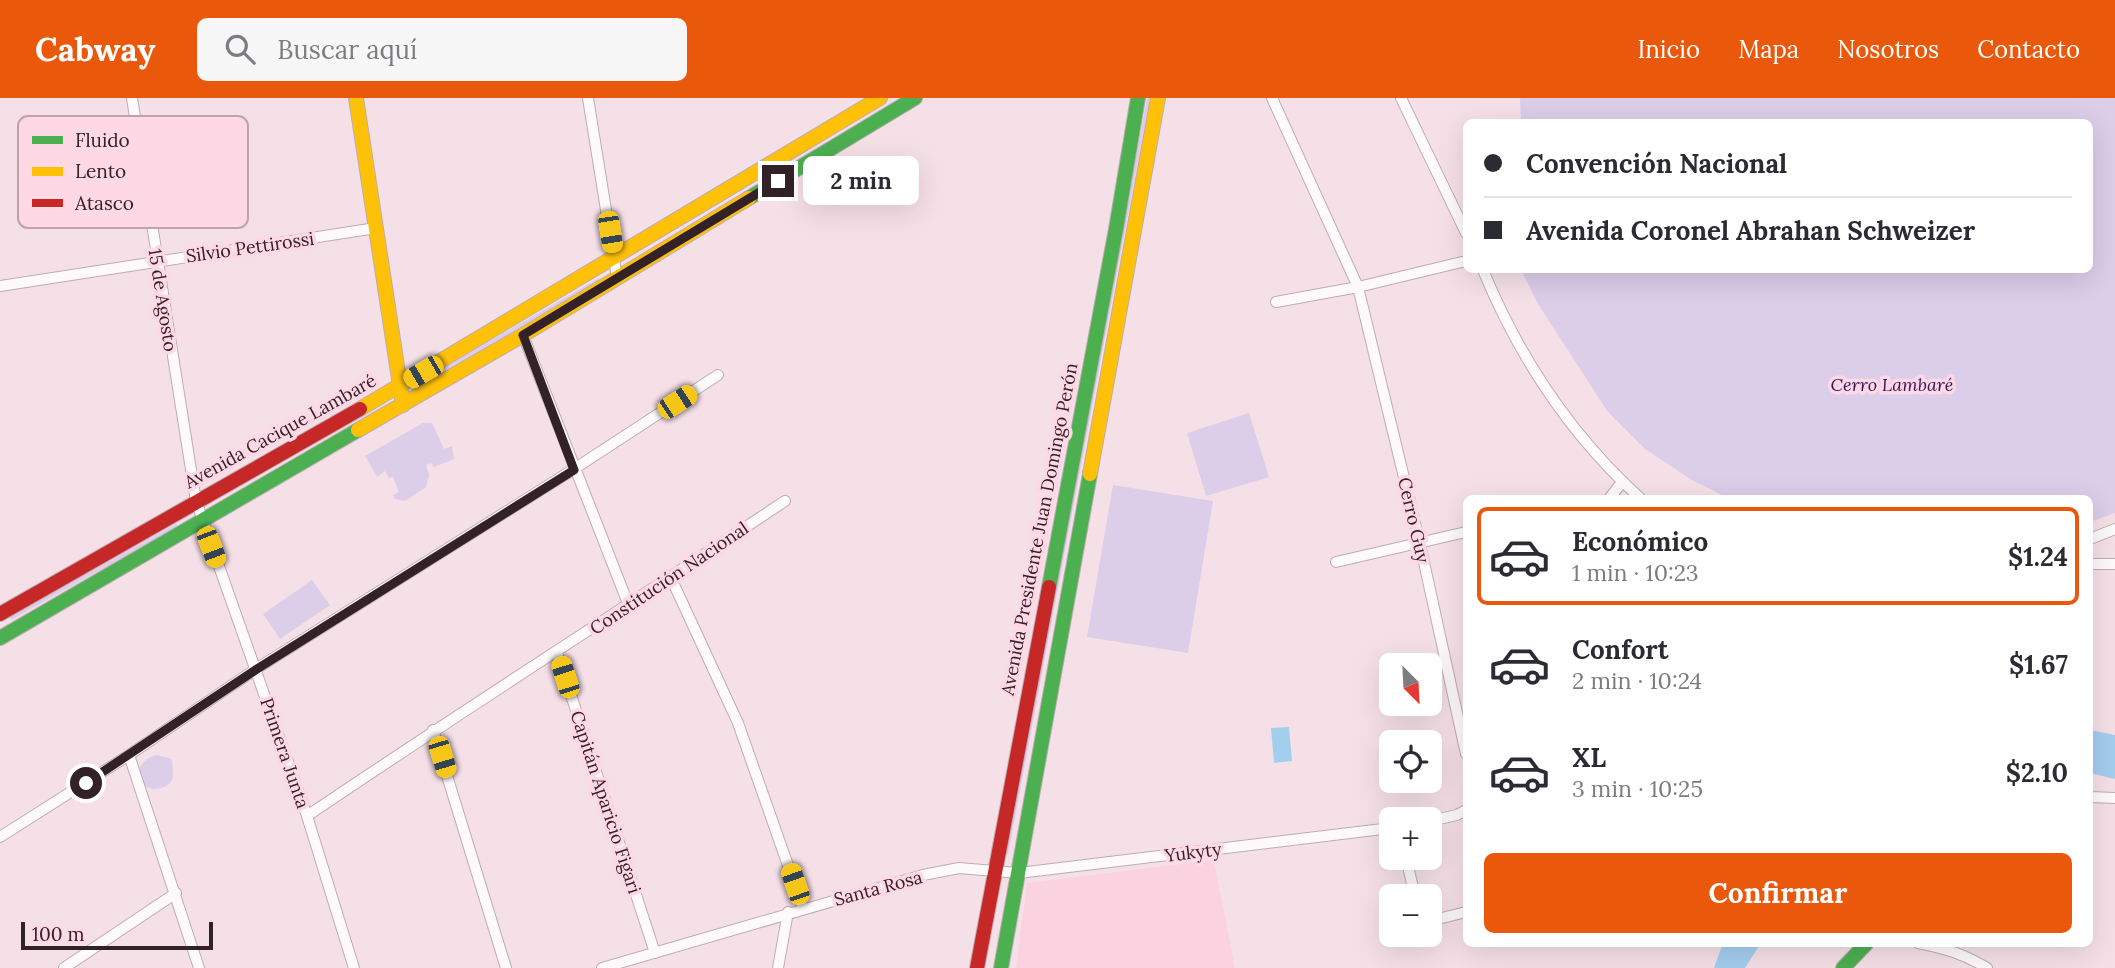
<!DOCTYPE html>
<html lang="es">
<head>
<meta charset="utf-8">
<style>
  :root { --surface:#fff; --page:#f7f7f7; --text:#2b2b33; --muted:#7c7c81; --line:#e1e1e2; --accent:#ea580c }
  body { margin:0; font-family:Lora,serif; background:var(--page); color:var(--text); height:100vh; display:flex; flex-direction:column; font-size:26px; white-space:nowrap }
  * { box-sizing:border-box; margin:0 }
  p { font-size:23px; color:var(--muted) }
  .icon { flex:none; width:38px; height:38px; fill:none; stroke:currentColor; stroke-width:2; stroke-linecap:round; stroke-linejoin:round }
  .map { position:relative; flex:1; overflow:hidden }
  .side { position:absolute; left:1463px; top:397px; width:630px; height:452px; display:flex; flex-direction:column; background:var(--surface); border-radius:10px; box-shadow:0 7px 28px #0002 }
  .side>* { flex:none }
  .hud { position:absolute; left:1463px; top:21px; width:630px; height:154px; border-radius:10px; box-shadow:0 7px 28px #0002; display:grid; align-content:center; height:154px; padding:0 21px; background:var(--surface) }
  .needle { width:46px; rotate:156deg }
  .controls { position:absolute; left:1379px; top:555px; display:grid; gap:14px }
  .controls a { display:grid; place-items:center; width:63px; height:63px; border-radius:10px; background:var(--surface); box-shadow:0 7px 28px #0002; font-size:35px }
  .scale { position:absolute; left:21px; bottom:18px; width:192px; box-sizing:border-box; padding-left:7px; border:4px solid #322127; border-top:0; font-size:19px; line-height:24px; white-space:nowrap; color:#322127; -webkit-text-stroke:5px #fed8e5; paint-order:stroke }
  .end { position:absolute; width:32px; height:32px; margin:-16px; border:9px solid #322127; background:#fff; box-shadow:0 0 0 4px #fff }
  .from { border-radius:50% }
  .bubble { position:absolute; height:49px; border-radius:10px; background:var(--surface); box-shadow:0 7px 28px #0002; font-size:23px; font-weight:700; line-height:49px; text-align:center }
  .car { position:absolute; width:21px; height:42px; margin:-21px -10px; border-radius:9px; box-shadow:0 0 5px 2px #0007; background:linear-gradient(#f5c518 24%,#345 0 40%,#f5c518 0 76%,#345 0 86%,#f5c518 0) }
  .hud b { display:flex; align-items:center; gap:24px; height:66px; font-size:26px }
  .hud b+b { border-top:2px solid var(--line) }
  .hud i { width:18px; height:18px; background:var(--text) }
  ul { padding:12px 0 0; list-style:none }
  li { display:flex; align-items:center; gap:21px; height:98px; margin:0 14px 10px; padding:0 7px; border:4px solid transparent; border-radius:10px }
  li div { flex:1 }
  li b { display:block; font-size:26px }
  li em { font-style:normal; font-weight:700 }
  li.on { border-color:var(--accent) }
  li>.icon { width:63px; height:63px; stroke-width:1.5 }
  .cta { display:flex; gap:14px; margin-top:auto; padding:14px 21px }
  .cta a { flex:1; height:80px; border-radius:10px; background:var(--accent); color:#fff; font-size:28px; font-weight:700; line-height:80px; text-align:center }
  header { display:flex; align-items:center; gap:42px; box-sizing:border-box; height:98px; padding:0 35px; background:var(--accent); color:#fff }
  header strong { font-size:33px }
  nav { display:flex; gap:38px; margin-inline-start:auto; font-size:24px }
  .search { width:490px; height:63px; background:var(--page); display:flex; align-items:center; gap:18px; box-sizing:border-box; padding:0 24px; border-radius:10px; color:var(--muted); font-size:26px }
  .map>svg:first-child { display:block }
  .built { fill:#fad2e0 }
  .green { fill:#dccde8 }
  .water { fill:#a4ceee }
  .lines { fill:none; stroke-linecap:round; stroke-linejoin:round }
  .street-casing { stroke:#beacb3; stroke-width:12 }
  .fast-casing { stroke:#beacb3; stroke-width:16 }
  .slow-casing { stroke:#beacb3; stroke-width:16 }
  .jam-casing { stroke:#beacb3; stroke-width:16 }
  .street { stroke:#fefafc; stroke-width:10 }
  .fast { stroke:#4caf50; stroke-width:14 }
  .slow { stroke:#ffc107; stroke-width:14 }
  .jam { stroke:#c62828; stroke-width:14 }
  .route { stroke:#322127; stroke-width:9 }
  .labels { text-anchor:middle; dominant-baseline:central; stroke-width:7; stroke-linejoin:round; paint-order:stroke }
  .street-label { font-size:18px; fill:#322127; stroke:#fed8e5 }
  .park-label { font-size:18px; font-style:italic; fill:#32155e; stroke:#fed8e5 }
  .key { fill:#fed8e5; stroke:#c1a1ac; stroke-width:2 }
  .key-label { font-size:19px; fill:#322127 }
</style>
</head>
<body>
<header>
<strong>Cabway</strong>
<div class="search"><svg class="icon" aria-label="search" viewBox="0 0 24 24"><circle cx="10" cy="10" r="6"/><path d="M15 15l6 6"/></svg>Buscar aquí</div>
<nav><a>Inicio</a><a>Mapa</a><a>Nosotros</a><a>Contacto</a></nav>
</header>
<div class="map">
<svg width="2115" height="870" viewBox="0 0 2115 870">
  <rect width="100%" height="100%" fill="#f6e0e8"/>
  <!-- built -->
  <path class="built" d="M1214,762L1235,870H1016L1027,785Z"/>
  <!-- green -->
  <path class="green" d="M1147,0H1150L1008,757L1006,755Z
    M1520,0H2115V415L2090,424V401H1730L1692,382L1645,351L1608,314L1538,206L1521,172H2090V24H1521Z
    M599,180L602,183L422,285V282Z
    M1249,315L1269,379L1206,398L1187,335Z
    M423,325H432L444,351L452,348L454,361L434,369L431,365L426,367L429,377L426,389L405,403L395,401L393,397L399,394L393,379L389,380L385,373L377,379L365,358Z
    M1113,387L1213,403L1188,555L1087,539Z
    M176,426L178,429L11,522L10,519Z
    M312,482L330,507L280,541L263,516Z
    M157,657L172,661C172,667 174,674 173,679C171,692 147,695 141,684C139,680 139,676 138,672C143,664 147,659 157,657Z"/>
  <!-- water -->
  <path class="water" d="M1289,629L1292,663L1274,665L1271,630Z
    M2090,632L2115,637V681L2090,675Z
    M1723,845H1761L1745,870H1714Z"/>
  <g class="lines">
    <!-- street casing -->
    <g class="street-casing">
      <path id="street" d="M132,0L196,403L307,718L354,870
        M588,0L617,180
        M1272,0L1358,189L1420,446L1466,656
        M1401,0L1466,135
        M1483,172C1519,259 1570,337 1641,401
        M0,188L376,130
        M1276,204L1358,189L1466,163
        M523,237L629,508
        M1609,401L1622,384
        M2090,441L2115,431
        M1336,464L1466,434
        M2090,466H2115
        M671,480L738,625L803,810
        M557,554L655,855
        M433,632L506,870
        M129,657L199,870
        M2090,699L2115,700
        M307,718C465,611 626,509 785,403
        M1430,723L1457,717L1466,712
        M0,739L129,657L256,571L574,371L718,277
        M1406,760L1415,798
        M1430,823L1466,814
        M1918,845C1944,850 1964,856 1987,870
        M64,870L176,795
        M602,870L923,777L959,770L1019,775L1391,730
        M778,870L788,814"/>
    </g>
    <!-- fast casing -->
    <g class="fast-casing">
      <path id="fast" d="M749,100L915,0
        M1049,489L1116,131L1138,0
        M0,540L358,332
        M1001,870L1090,376
        M1843,870L1867,845"/>
    </g>
    <!-- slow casing -->
    <g class="slow-casing">
      <path id="slow" d="M356,0L403,307
        M360,311L880,0
        M358,332L523,237L749,100
        M1090,376L1158,0"/>
    </g>
    <!-- jam casing -->
    <g class="jam-casing">
      <path id="jam" d="M0,516L360,311
        M977,870L1049,489"/>
    </g>
    <!-- street -->
    <use href="#street" class="street"/>
    <!-- fast -->
    <use href="#fast" class="fast"/>
    <!-- slow -->
    <use href="#slow" class="slow"/>
    <!-- jam -->
    <use href="#jam" class="jam"/>
  </g>
  <g class="lines">
    <!-- route -->
    <path class="route" d="M86,685L257,571L574,372L523,237L778,83"/>
  </g>
  <g class="labels">
    <!-- street labels -->
    <g class="street-label">
      <text transform="translate(250 149) rotate(-8)">Silvio Pettirossi</text>
      <text transform="translate(163 202) rotate(81)">15 de Agosto</text>
      <text transform="translate(280 333) rotate(-29)">Avenida Cacique Lambaré</text>
      <text transform="translate(1414 422) rotate(77)">Cerro Guy</text>
      <text transform="translate(1039 431) rotate(-79)">Avenida Presidente Juan Domingo Perón</text>
      <text transform="translate(669 480) rotate(-34)">Constitución Nacional</text>
      <text transform="translate(285 655) rotate(71)">Primera Junta</text>
      <text transform="translate(606 704) rotate(72)">Capitán Aparicio Figari</text>
      <text transform="translate(1193 754) rotate(-7)">Yukyty</text>
      <text transform="translate(878 790) rotate(-15)">Santa Rosa</text>
    </g>
    <!-- park labels -->
    <g class="park-label">
      <text x="1892" y="286">Cerro Lambaré</text>
    </g>
  </g>
  <!-- legend -->
  <rect x="18" y="18" width="230" height="112" rx="10" class="key"/>
  <rect x="32" y="38" width="31" height="8" fill="#4caf50"/>
  <rect x="32" y="69" width="31" height="9" fill="#ffc107"/>
  <rect x="32" y="101" width="31" height="8" fill="#c62828"/>
  <g class="key-label">
    <text x="75" y="49">Fluido</text>
    <text x="75" y="80">Lento</text>
    <text x="75" y="112">Atasco</text>
  </g>
</svg>
<div class="controls">
<a><svg class="needle" viewBox="-14 -14 28 28"><path d="M0-13l5 13h-10z" fill="#e53935"/><path d="M0 13l5-13h-10z" fill="#7c7c81"/></svg></a>
<a><svg class="icon" aria-label="locate" viewBox="0 0 24 24"><circle cx="12" cy="12" r="6"/><path d="M12 2v4M12 18v4M2 12h4M18 12h4"/></svg></a>
<a>+</a>
<a>−</a>
</div>
<div class="scale">100 m</div>
<i class="end from" style="left:86px;top:685px"></i>
<i class="end" style="left:778px;top:83px"></i>
<div class="bubble" style="left:803px;top:58px;width:116px">2 min</div>
<i class="car" style="left:610px;top:134px;rotate:171deg"></i>
<i class="car" style="left:423px;top:274px;rotate:240deg"></i>
<i class="car" style="left:677px;top:304px;rotate:57deg"></i>
<i class="car" style="left:211px;top:449px;rotate:159deg"></i>
<i class="car" style="left:565px;top:579px;rotate:342deg"></i>
<i class="car" style="left:442px;top:659px;rotate:163deg"></i>
<i class="car" style="left:795px;top:786px;rotate:341deg"></i>
<div class="hud">
<b><i class="from"></i>Convención Nacional</b>
<b><i></i>Avenida Coronel Abrahan Schweizer</b>
</div>
<section class="side">
<ul>
<li class="on"><svg class="icon" aria-label="car" viewBox="0 0 24 24"><path d="M5 17H2v-5l4-1 3-4h7l3 4 3 1v5h-3M9 17h6M6 11h13"/><circle cx="7" cy="17" r="2"/><circle cx="17" cy="17" r="2"/></svg><div><b>Económico</b><p>1 min · 10:23</p></div><em>$1.24</em></li>
<li><svg class="icon" aria-label="car" viewBox="0 0 24 24"><path d="M5 17H2v-5l4-1 3-4h7l3 4 3 1v5h-3M9 17h6M6 11h13"/><circle cx="7" cy="17" r="2"/><circle cx="17" cy="17" r="2"/></svg><div><b>Confort</b><p>2 min · 10:24</p></div><em>$1.67</em></li>
<li><svg class="icon" aria-label="car" viewBox="0 0 24 24"><path d="M5 17H2v-5l4-1 3-4h7l3 4 3 1v5h-3M9 17h6M6 11h13"/><circle cx="7" cy="17" r="2"/><circle cx="17" cy="17" r="2"/></svg><div><b>XL</b><p>3 min · 10:25</p></div><em>$2.10</em></li>
</ul>
<div class="cta"><a>Confirmar</a></div>
</section>
</div>
</body>
</html>
